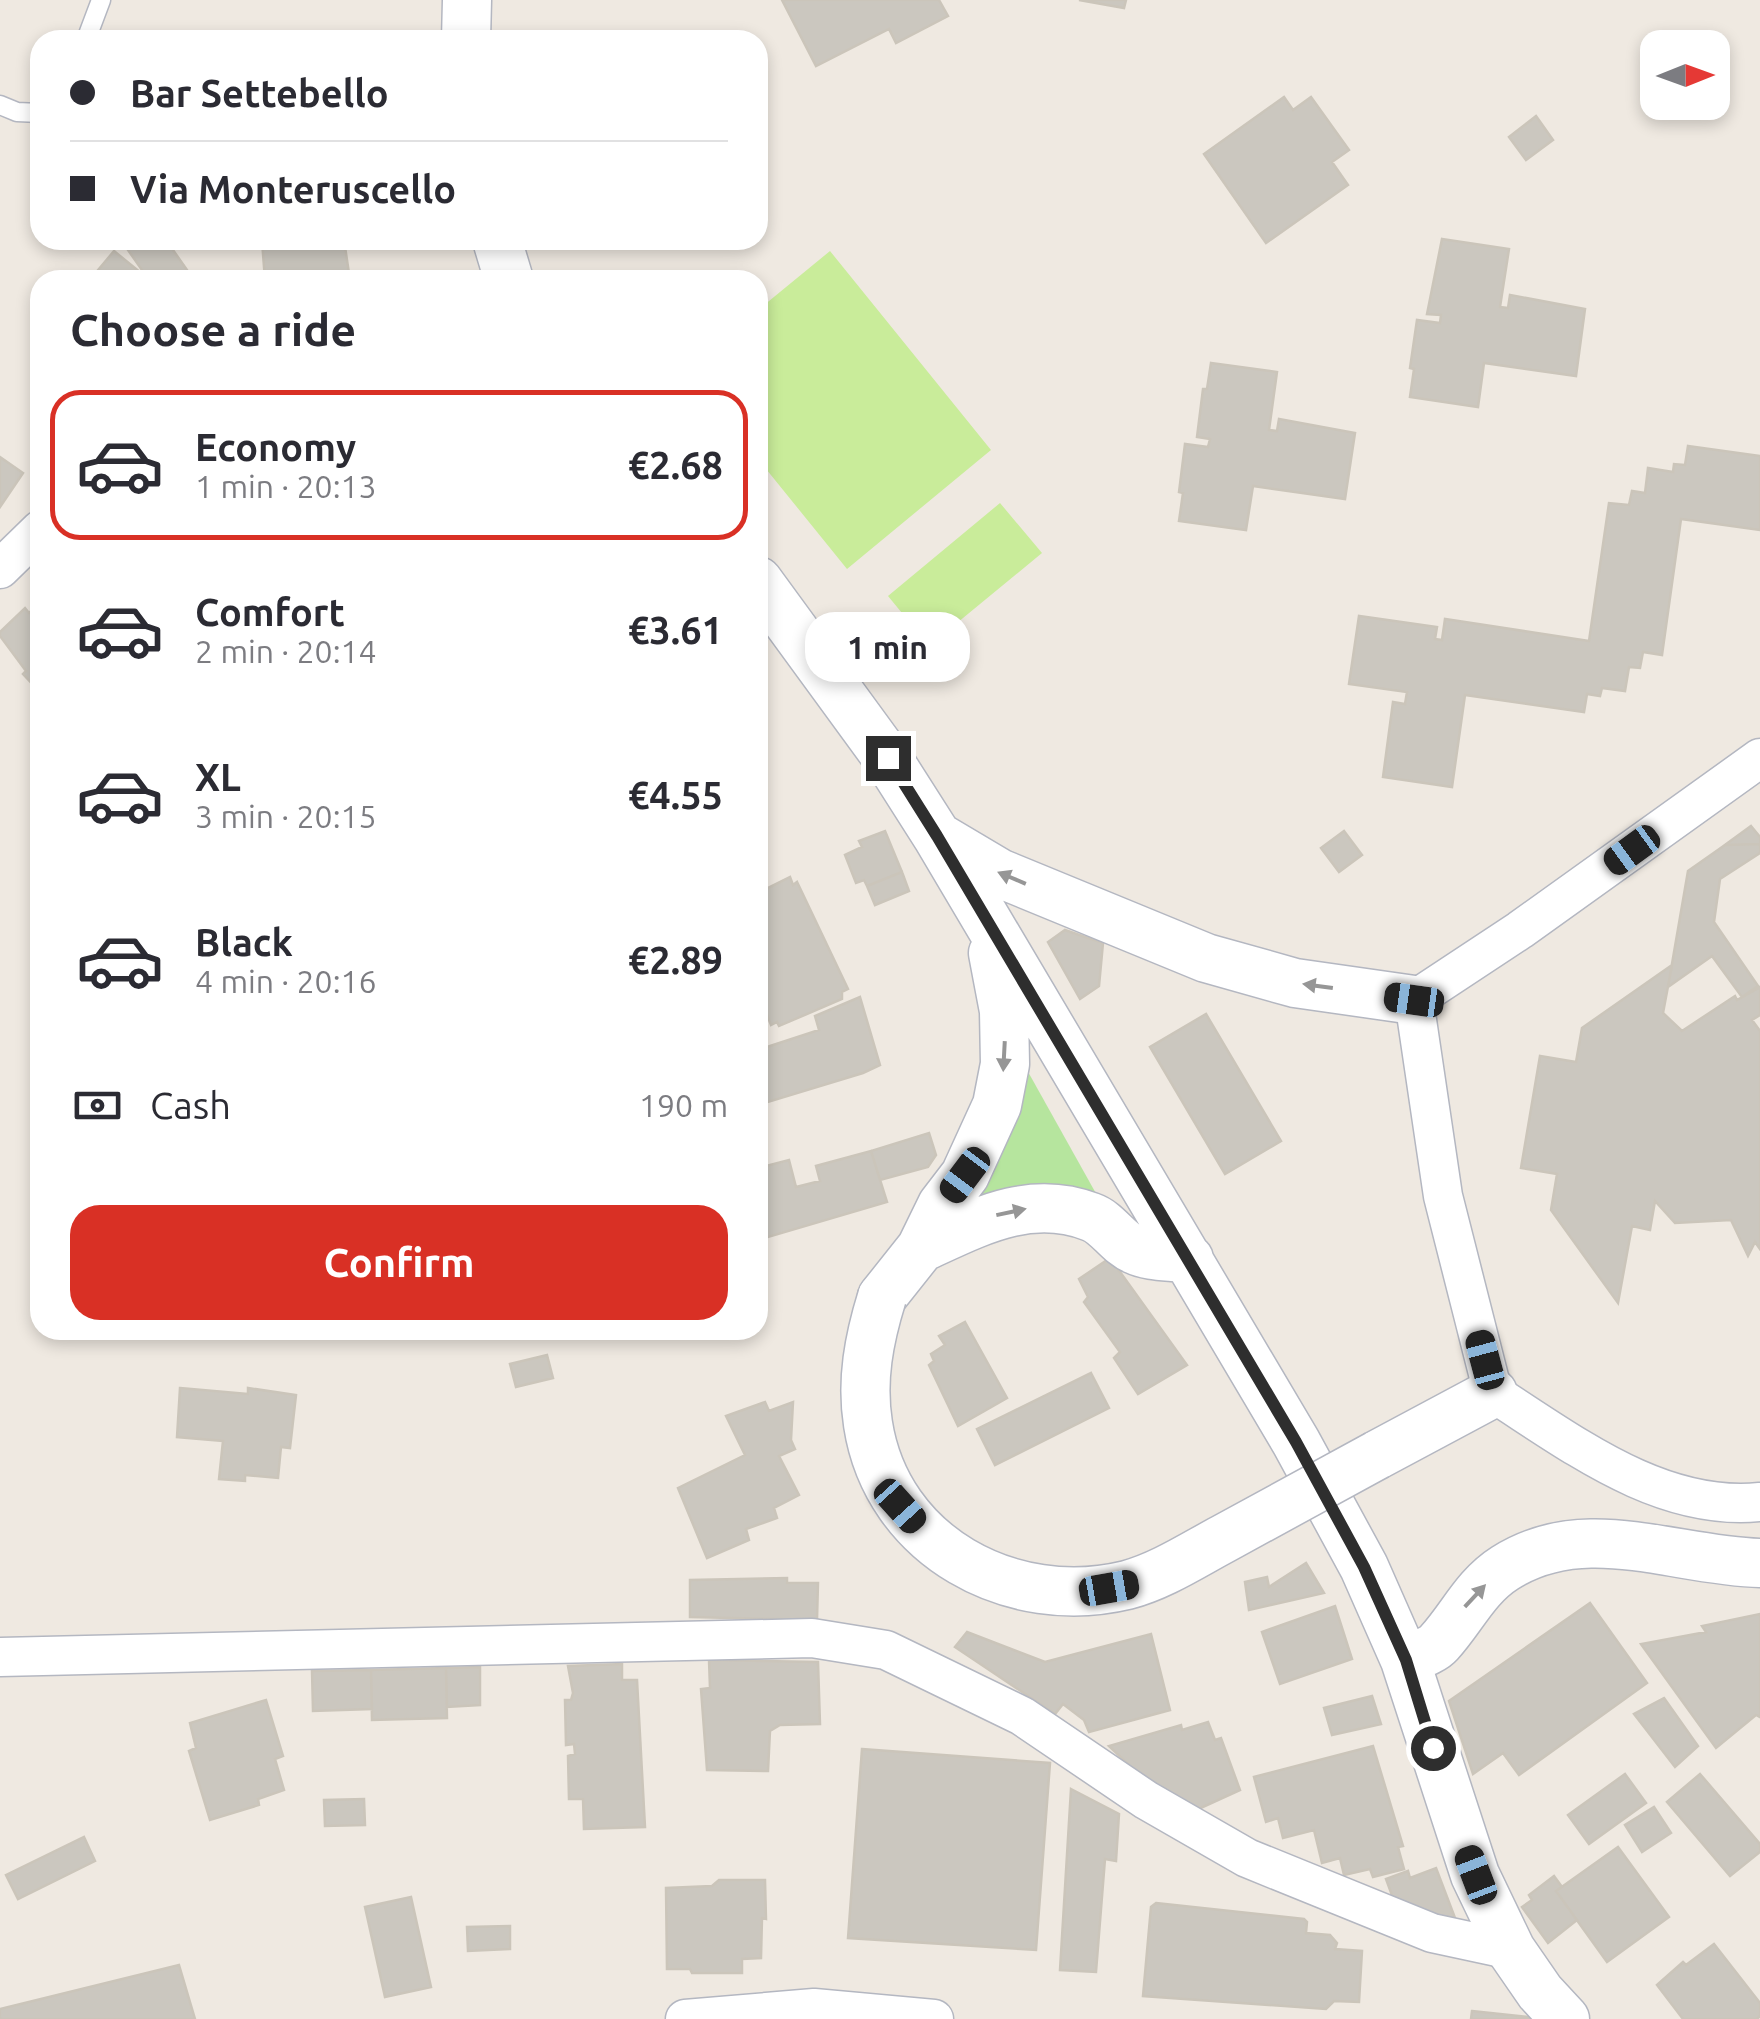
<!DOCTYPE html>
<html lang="en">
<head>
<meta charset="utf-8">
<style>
  :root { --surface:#fff; --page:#f2f2f3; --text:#2b2b33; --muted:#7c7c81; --line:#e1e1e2; --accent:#d93025 }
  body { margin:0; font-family:Ubuntu,sans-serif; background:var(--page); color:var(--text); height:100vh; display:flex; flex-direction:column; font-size:38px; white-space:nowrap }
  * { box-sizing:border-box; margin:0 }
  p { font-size:32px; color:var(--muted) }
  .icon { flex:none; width:55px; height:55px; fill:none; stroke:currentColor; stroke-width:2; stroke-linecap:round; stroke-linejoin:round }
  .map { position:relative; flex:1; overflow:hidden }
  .drawer { position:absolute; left:30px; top:270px; width:738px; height:1070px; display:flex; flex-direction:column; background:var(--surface); border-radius:30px; box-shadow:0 5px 15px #0003 }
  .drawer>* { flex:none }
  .top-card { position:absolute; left:30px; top:30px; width:738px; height:220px; border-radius:30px; box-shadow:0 5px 15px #0003; display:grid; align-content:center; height:220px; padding:0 40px; background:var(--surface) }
  .needle { width:65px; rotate:89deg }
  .buttons { position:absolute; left:1640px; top:30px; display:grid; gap:20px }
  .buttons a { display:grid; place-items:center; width:90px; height:90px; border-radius:20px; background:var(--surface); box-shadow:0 5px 15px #0003; font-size:50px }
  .end { position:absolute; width:45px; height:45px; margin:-22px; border:12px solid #2e2e2e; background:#fff; box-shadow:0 0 0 5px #fff }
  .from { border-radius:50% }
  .bubble { position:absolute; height:70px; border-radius:30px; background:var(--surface); box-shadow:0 5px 15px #0003; font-size:32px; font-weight:700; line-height:70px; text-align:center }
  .car { position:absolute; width:30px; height:60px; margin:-30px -15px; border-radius:12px; box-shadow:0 0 8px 2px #0007; background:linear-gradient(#222 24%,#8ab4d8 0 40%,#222 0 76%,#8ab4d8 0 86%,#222 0) }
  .top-card b { display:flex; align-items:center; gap:35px; height:95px; font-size:38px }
  .top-card b+b { border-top:2px solid var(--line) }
  .top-card i { width:25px; height:25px; background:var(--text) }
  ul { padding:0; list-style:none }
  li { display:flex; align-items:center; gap:30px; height:150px; margin:0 20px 15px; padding:0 20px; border:5px solid transparent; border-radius:30px }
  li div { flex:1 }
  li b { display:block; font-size:38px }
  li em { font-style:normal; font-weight:700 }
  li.active { border-color:var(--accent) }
  li>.icon { width:90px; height:90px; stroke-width:1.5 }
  h2 { padding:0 40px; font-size:45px; line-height:120px }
  .pay { display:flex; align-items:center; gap:25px; height:110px; padding:0 40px; font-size:38px }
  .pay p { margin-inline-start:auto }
  .button { display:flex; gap:20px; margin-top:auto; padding:20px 40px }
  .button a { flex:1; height:115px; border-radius:30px; background:var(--accent); color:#fff; font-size:40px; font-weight:700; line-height:115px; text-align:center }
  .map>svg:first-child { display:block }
  .green { fill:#b6e59e }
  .pitch { fill:#c9ec9a }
  .building { fill:#cbc7bf; stroke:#cbc5ba; stroke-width:2.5 }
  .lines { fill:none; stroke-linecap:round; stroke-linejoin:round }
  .service-casing { stroke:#b4b7c1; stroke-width:21 }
  .minor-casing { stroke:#b4b7c1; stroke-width:41 }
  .tertiary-casing { stroke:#b4b7c1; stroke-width:51 }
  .service { stroke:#fff; stroke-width:18 }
  .minor { stroke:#fff; stroke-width:38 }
  .tertiary { stroke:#fff; stroke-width:48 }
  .tertiary-bridge-casing { stroke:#b4b7c1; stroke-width:51; stroke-linecap:butt }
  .tertiary-bridge { stroke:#fff; stroke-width:48 }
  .oneway { fill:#969696 }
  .route { stroke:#2e2e2e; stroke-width:12 }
</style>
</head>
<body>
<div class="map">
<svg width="1760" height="2019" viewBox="0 0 1760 2019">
  <rect width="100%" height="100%" fill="#efe9e1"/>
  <!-- green -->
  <path class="green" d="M1022,1061L1103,1206L964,1210Z"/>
  <!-- pitch -->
  <path class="pitch" d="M830,251L991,450L847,569L758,459V310Z
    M1000,503L1042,553L929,646L888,596Z"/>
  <!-- building -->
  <path class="building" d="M782,0H939L948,16L896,43L889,29L816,66Z
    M1079,0H1126L1124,8Z
    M1284,97L1293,110L1311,97L1349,150L1332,162L1348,185L1266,243L1204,154Z
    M1536,116L1553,140L1526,160L1509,137Z
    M1442,239L1509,249L1500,307L1508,308L1510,295L1585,309L1576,376L1484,363L1478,407L1410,397L1414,369L1410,368L1417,320L1440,323L1441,315L1427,314Z
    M121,240H166L194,280H149Z
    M344,240L350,280H265L262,241Z
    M114,251L141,273L136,280H99L94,275Z
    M1211,363L1277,372L1269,430L1277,431L1279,419L1355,433L1345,499L1253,486L1246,530L1179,521L1183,493L1179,492L1185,444L1208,447L1210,439L1197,437L1203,389H1207Z
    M1688,446L1760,456V530L1681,519L1662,655L1643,652L1640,668L1629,667L1625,691L1602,688L1600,696L1587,694L1584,712L1465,695L1452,787L1383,777L1393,702L1405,704L1407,692L1349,684L1359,616L1437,627L1435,639L1442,640L1445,619L1589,641L1609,503L1629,505L1632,491L1645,493L1648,468L1673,472L1674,464L1685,465Z
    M0,457L23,473L0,507Z
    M40,603V692L23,674L26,671L0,636V632L25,608L29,613Z
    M1751,826L1760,837V844L1725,845Z
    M885,831L902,872L867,886L864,880L856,883L845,855L862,847L859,841Z
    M1344,831L1362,855L1339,872L1321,848Z
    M1760,844V853L1720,879L1714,922L1758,986L1742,997L1712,956L1668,987L1688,871L1725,845Z
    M902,872L909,891L875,905L867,886Z
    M790,877L793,885L797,882L848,989L842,992V999L779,1026L777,1022L771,1025L758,992V893Z
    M1065,930L1103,943L1099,986L1080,999L1048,942Z
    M1672,965L1663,1013L1682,1031L1735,996L1737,1000L1760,987V1015L1752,1020L1760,1031V1249L1755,1242L1748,1256L1731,1220L1675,1223L1655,1201L1650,1230L1632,1226L1618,1303L1551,1210L1557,1174L1521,1168L1540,1056L1576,1062L1582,1028Z
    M860,997L880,1065L863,1073L758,1105V1050L819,1030L815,1016Z
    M1206,1014L1281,1141L1225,1174L1150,1047Z
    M929,1133L936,1155L928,1167L880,1180L871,1151Z
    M871,1151L887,1202L758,1240V1203L766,1201L758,1168L789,1160L796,1187L820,1181L816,1166Z
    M1110,1258L1187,1365L1138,1394L1114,1358L1120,1352L1084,1302L1088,1297L1079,1279Z
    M965,1322L1007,1398L958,1426L929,1365L934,1361L931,1354L945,1345L939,1336Z
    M547,1355L553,1378L516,1387L510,1364Z
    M1091,1373L1109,1408L995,1465L977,1429Z
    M180,1388L248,1394V1388L296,1395L290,1448L281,1447L278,1478L245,1475V1481L219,1479L223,1441L177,1437Z
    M765,1402L769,1411L793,1402L791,1440L795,1449L779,1456L799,1495L774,1508L777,1518L746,1529L749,1540L707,1558L678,1488L745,1455L726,1416Z
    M1306,1563L1324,1593L1249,1610L1245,1582L1267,1577L1269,1587Z
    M787,1578V1583H818L817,1620L690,1617V1580Z
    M1590,1603L1647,1683L1519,1775L1503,1753L1473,1774L1449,1701Z
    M1335,1606L1352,1659L1280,1684L1262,1632Z
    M1760,1614V1717L1756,1715L1716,1748L1641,1644L1706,1632L1702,1626Z
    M967,1632L1045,1662L1151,1634L1170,1710L1089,1732L1084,1720L1063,1704L1055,1714L955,1647Z
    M709,1660L818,1662L820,1724L780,1725L770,1731L768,1771L707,1770L701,1689L710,1688Z
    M622,1664V1680H637L645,1827L584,1829L583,1799H569L568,1756L575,1754L574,1744L566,1745L565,1700H571L573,1693L568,1666Z
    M480,1667V1705L447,1707L446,1668Z
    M446,1668L447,1718L372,1720L371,1670Z
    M371,1670L372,1709L313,1711L312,1671Z
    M1372,1696L1381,1724L1332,1735L1324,1708Z
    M1664,1698L1698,1746L1675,1767L1634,1714Z
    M266,1700L283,1756L275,1759L284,1790L258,1799L259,1805L210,1820L189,1751L196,1748L190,1723Z
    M1208,1722L1215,1740L1221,1738L1240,1790L1194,1811L1151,1786L1109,1746L1181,1725L1182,1730Z
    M1373,1746L1403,1846L1398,1847L1404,1869L1373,1877L1370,1869L1344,1875L1340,1858L1322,1863L1314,1830L1283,1838L1278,1818L1266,1822L1254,1777Z
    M862,1749L1050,1763L1036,1950L848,1938Z
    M1625,1774L1646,1803L1589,1844L1568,1815Z
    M1700,1774L1760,1844V1852L1730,1876L1667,1802Z
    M1071,1789L1119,1814L1116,1861L1105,1859L1096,1972L1060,1970Z
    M364,1799L365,1825L325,1826L324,1800Z
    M1654,1807L1671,1833L1642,1852L1625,1825Z
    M84,1837L95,1861L18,1899L6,1875Z
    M1618,1847L1669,1917L1607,1962L1556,1891Z
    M1436,1868L1455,1918L1438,1920L1397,1909L1386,1879L1408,1871L1410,1878Z
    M1554,1876L1562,1887L1556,1891L1577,1920L1548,1943L1522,1907L1532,1900L1529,1895Z
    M719,1880H765L766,1919L762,1918L761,1958L742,1959V1973H692L690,1969H667L666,1888L712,1886Z
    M411,1897L431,1987L385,1997L365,1907Z
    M1156,1903L1304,1919L1307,1922L1306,1933L1330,1935L1337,1943L1335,1949L1362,1951L1359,2002L1334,2001L1326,2009L1143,1996L1151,1907Z
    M510,1926V1949L468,1951L467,1927Z
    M1714,1944L1760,2003V2016L1757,2019H1683L1657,1985L1683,1962L1686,1965Z
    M179,1965L195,2019H0V2009Z
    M1472,2011L1528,2017L1530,2019H1471Z"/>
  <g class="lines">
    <!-- service casing -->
    <g class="service-casing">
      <path id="service" d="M86,40L101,0
        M0,105L17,112L40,113"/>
    </g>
    <!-- minor casing -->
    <g class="minor-casing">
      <path id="minor" d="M0,569L40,530
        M1760,758L1520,930L1414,1000L1443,1196L1493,1393C1573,1444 1660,1512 1760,1502
        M0,1657L812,1638L886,1650L1022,1716L1146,1800L1247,1858L1432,1933L1511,1950
        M685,2019L814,2008L934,2019"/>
    </g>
    <!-- tertiary casing -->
    <g class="tertiary-casing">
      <path id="tertiary" d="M466,40L467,0
        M497,240L509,280
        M758,581L888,759L937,836L1296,1442L1364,1567L1405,1660L1475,1875L1511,1950L1540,1992L1565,2019
        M940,838L999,873L1206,958L1295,983L1414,1000
        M921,1248C976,1223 1029,1193 1091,1217C1108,1223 1118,1243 1135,1250C1149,1257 1173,1256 1189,1259
        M882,1297L921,1248L942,1205L965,1175L997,1105L1005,1064L1004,1011L993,953
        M1377,1455L1493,1393
        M1405,1660C1416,1655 1432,1651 1439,1643C1462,1618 1475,1587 1505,1568C1585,1517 1674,1561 1760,1563"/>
    </g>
    <!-- service -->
    <use href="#service" class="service"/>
    <!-- minor -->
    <use href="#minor" class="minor"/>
    <!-- tertiary -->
    <use href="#tertiary" class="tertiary"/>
    <!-- tertiary-bridge casing -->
    <g class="tertiary-bridge-casing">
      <path id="tertiary-bridge" d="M882,1297C869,1339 861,1380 868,1424C887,1547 1012,1613 1127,1585C1161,1576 1193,1555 1223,1539C1275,1511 1326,1483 1377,1455"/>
    </g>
    <!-- tertiary-bridge -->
    <use href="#tertiary-bridge" class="tertiary-bridge"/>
  </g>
  <!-- one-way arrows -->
  <defs><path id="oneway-solid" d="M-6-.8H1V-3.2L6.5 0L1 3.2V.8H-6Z" transform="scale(2.5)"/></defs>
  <g class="oneway">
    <use href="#oneway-solid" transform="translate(1012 878) rotate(-157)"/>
    <use href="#oneway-solid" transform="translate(1318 986) rotate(-172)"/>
    <use href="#oneway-solid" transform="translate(1004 1056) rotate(93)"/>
    <use href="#oneway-solid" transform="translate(1011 1212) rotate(-12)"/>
    <use href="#oneway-solid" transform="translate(1475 1596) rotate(-47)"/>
  </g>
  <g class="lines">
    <!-- route -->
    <path class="route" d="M888,758L937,836L1296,1442L1364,1567L1406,1660L1433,1748"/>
  </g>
</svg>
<div class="buttons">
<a><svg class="needle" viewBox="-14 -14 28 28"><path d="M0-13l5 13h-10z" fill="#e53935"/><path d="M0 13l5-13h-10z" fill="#7c7c81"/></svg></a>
</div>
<i class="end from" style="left:1433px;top:1748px"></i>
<i class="end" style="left:888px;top:758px"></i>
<div class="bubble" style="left:805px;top:612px;width:165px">1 min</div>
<i class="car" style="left:1632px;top:850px;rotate:234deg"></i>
<i class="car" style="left:1414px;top:1000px;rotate:278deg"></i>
<i class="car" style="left:965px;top:1175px;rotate:217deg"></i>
<i class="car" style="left:1485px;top:1360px;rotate:345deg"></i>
<i class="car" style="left:900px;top:1506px;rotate:138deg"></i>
<i class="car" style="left:1109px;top:1588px;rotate:80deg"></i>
<i class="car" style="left:1476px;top:1875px;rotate:339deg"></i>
<div class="top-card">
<b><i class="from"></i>Bar Settebello</b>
<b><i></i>Via Monteruscello</b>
</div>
<section class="drawer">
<h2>Choose a ride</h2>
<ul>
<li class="active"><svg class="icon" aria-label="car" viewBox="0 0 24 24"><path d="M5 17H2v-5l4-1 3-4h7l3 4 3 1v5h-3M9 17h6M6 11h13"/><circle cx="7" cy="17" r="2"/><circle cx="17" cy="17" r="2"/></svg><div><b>Economy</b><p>1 min · 20:13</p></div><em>€2.68</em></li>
<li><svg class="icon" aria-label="car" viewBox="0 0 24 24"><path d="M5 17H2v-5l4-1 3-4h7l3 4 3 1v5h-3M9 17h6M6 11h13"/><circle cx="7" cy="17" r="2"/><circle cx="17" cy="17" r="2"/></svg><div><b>Comfort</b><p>2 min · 20:14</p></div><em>€3.61</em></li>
<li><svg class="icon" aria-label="car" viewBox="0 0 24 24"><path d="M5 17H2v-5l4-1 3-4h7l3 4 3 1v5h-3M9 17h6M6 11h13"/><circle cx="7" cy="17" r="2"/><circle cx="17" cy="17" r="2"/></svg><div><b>XL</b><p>3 min · 20:15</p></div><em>€4.55</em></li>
<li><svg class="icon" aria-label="car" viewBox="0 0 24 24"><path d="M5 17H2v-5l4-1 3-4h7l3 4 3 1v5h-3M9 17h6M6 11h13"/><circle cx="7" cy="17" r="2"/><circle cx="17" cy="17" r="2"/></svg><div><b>Black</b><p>4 min · 20:16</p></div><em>€2.89</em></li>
</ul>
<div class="pay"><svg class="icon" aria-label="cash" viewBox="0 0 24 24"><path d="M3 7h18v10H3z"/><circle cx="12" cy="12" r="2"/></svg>Cash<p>190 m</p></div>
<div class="button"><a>Confirm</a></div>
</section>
</div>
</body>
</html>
